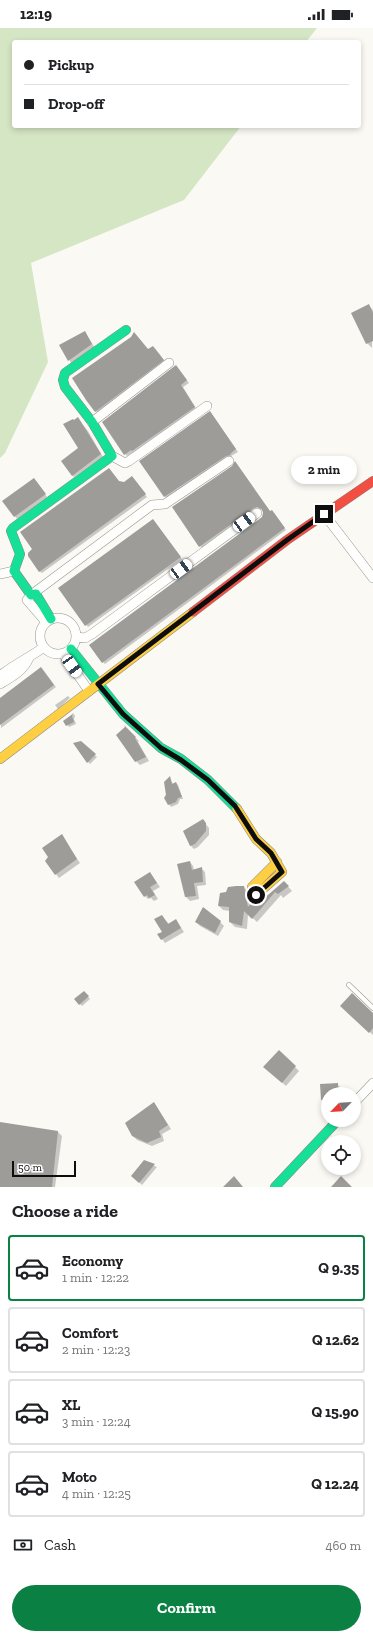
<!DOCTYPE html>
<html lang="en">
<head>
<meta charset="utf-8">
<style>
  :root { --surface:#fff; --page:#f6f6f6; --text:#202124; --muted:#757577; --line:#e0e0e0; --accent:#0b8043 }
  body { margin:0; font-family:"Zilla Slab",serif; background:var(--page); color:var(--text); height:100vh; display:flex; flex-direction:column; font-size:15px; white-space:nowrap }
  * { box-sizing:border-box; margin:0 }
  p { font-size:13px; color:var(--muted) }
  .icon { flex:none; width:22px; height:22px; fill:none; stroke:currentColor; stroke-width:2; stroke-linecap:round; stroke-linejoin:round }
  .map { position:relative; height:1159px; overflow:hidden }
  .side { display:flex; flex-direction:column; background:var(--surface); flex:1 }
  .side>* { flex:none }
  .top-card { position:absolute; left:12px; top:12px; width:349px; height:88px; border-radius:4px; box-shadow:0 2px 6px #0003; display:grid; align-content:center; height:88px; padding:0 12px; background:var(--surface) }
  .needle { width:26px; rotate:245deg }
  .controls { position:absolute; left:321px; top:1059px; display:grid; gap:8px }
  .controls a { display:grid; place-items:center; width:40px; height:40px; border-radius:50%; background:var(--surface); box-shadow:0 2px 6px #0003; font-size:20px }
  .scale { position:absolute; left:12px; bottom:10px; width:64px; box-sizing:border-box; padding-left:4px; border:2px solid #0e0e0e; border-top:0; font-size:11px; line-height:14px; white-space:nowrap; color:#0e0e0e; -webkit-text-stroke:3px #fff; paint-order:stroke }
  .end { position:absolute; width:18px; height:18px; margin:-9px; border:5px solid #0e0e0e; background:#fff; box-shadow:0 0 0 2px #fff }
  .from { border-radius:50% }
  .bubble { position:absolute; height:28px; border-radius:14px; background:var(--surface); box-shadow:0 2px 6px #0003; font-size:13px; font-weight:700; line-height:28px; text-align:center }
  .car { position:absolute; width:12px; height:24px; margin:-12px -6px; border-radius:5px; box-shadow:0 0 3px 1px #0007; background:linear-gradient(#fff 24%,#345 0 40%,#fff 0 76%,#345 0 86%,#fff 0) }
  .top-card b { display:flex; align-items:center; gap:14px; height:38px; font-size:15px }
  .top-card b+b { border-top:1px solid var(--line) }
  .top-card i { width:10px; height:10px; background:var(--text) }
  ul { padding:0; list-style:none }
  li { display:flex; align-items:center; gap:12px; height:66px; margin:0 8px 6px; padding:0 4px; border:2px solid var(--line); border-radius:4px }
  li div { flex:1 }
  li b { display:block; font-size:15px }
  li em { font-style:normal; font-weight:700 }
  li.selected { border-color:var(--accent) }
  li>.icon { width:36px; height:36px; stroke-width:1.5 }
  h2 { padding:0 12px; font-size:18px; line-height:48px }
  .pay { display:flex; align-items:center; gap:10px; height:44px; padding:0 12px; font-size:15px }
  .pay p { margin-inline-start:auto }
  .button { display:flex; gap:8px; margin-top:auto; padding:8px 12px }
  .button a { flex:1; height:46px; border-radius:24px; background:var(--accent); color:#fff; font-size:16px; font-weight:700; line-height:46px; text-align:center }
  .status { display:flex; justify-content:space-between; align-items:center; height:28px; padding:0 20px; background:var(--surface); direction:ltr }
  .status svg { height:11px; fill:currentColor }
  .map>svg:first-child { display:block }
  .forest { fill:#d5e6c4 }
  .shadow { fill:#0003 }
  .building { fill:#9e9c99 }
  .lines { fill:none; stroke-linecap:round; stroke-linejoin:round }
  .lane-casing { stroke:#949492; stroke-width:5.5 }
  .street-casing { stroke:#949492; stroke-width:10 }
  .fast-casing { stroke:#8b8a88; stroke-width:10 }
  .slow-casing { stroke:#8b8a88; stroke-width:10 }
  .jam-casing { stroke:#8b8a88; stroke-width:10 }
  .lane { stroke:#fefefd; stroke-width:4.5 }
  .street { stroke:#fefefd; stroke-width:9 }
  .fast { stroke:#16e098; stroke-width:9 }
  .slow { stroke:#ffcf43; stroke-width:9 }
  .jam { stroke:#f24e42; stroke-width:9 }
  .route { stroke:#0e0e0e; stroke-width:5 }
</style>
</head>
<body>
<div class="status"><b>12:19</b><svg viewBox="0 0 49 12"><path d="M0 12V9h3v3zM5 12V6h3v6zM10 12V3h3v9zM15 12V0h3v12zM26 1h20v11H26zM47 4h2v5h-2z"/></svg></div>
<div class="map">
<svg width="373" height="1159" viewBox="0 0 373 1159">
  <rect width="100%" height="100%" fill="#faf9f4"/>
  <!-- forest -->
  <path class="forest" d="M0,0H317L306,14H14V98H241L184,172L31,235L48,334L5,425L0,430Z"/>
  <!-- shadow -->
  <path class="shadow" d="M369,278L373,282L372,320L367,315Z
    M85,304L95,320L72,336L60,318Z
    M155,321L165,334L98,385L93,380L148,322Z
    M178,341L189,355L183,359L197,382L135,425L134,424L127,428L125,426Z
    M212,387L238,424L231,428L232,429L228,430L167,471L140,434Z
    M78,391L88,403L103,429L74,449L72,447L80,420Z
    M233,439L270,484L274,485L286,502L105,636L103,634L263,490L264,485L262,482H256L202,520L200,518Z
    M134,451L147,469L42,545L39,543L119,454L124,455Z
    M36,453L47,469L17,491L4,473Z
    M153,492L182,531L88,599L59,560Z
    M43,642L56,659L1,700L0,671Z
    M68,668L70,670L58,681L55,677Z
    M74,686L75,688L74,691L76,696L69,699L65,693Z
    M126,700L139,713L138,714L149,733L140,737L136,733Z
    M81,714L97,729L90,736L88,734Z
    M170,750L173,756L176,755L178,757L183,771H180L178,776L171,779L165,770Z
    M203,793L209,800V807L198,819L194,821L191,818L184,804Z
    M61,807L80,835L59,850L46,833Z
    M190,834L193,838L194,842L201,840L205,844L206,857L197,858L199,871L190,873L186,869L179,837Z
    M150,845L160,859L153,863L158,871L154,873L151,870L148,871L145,868Z
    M284,854L292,863L283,870L281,867L257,894L248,886L247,901L235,899L230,894V883L223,882L219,878L244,859L248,864L251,877L261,874Z
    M162,888L169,896L176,892L184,904L165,915L159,907L163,904Z
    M196,894H220L224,898L218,908L200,898Z
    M84,964L90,971L82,978L75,971Z
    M342,978L373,987V1007Z
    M279,1023L299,1043L286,1058L268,1042Z
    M337,1056L340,1059V1066H328V1074H324L322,1072Z
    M154,1075L171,1101L162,1106L164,1113L152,1118L137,1112L133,1108Z
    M0,1095L58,1104L62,1108L55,1159H0Z
    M144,1134L157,1139L142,1157L133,1148Z"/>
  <!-- building -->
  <path class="building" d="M369,276L373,285V313L366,316L351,285Z
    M85,303L92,316L68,333L59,317Z
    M134,304L148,321L153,318L164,332L95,384L86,372L72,350L131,309Z
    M176,337L187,352L181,357L195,379L132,423L131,422L124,427L102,394Z
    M210,383L236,421L230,426L231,427L226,428L164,469L139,433Z
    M78,389L101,426L72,448L61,433L78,420L63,396L73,391L74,392Z
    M235,433L270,483L272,482L285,500L102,635L89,617L262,489L263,485L262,481L257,479L254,480L199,519L172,479L232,438Z
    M109,440L119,453L124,454L132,448L146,466L39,544L28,528V525L32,521L20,504Z
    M34,450L46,466L14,489L2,473Z
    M153,491L181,529L85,598L58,560Z
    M41,639L54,657L0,697V670Z
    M74,685L72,688L74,694L66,698L63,693Z
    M124,697L136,709L135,710L146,729L135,734L116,707L125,699Z
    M81,713L96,726L87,735L73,715Z
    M170,748L172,756L176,754L182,769L178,770L176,774L168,777L164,770L166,767L164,754Z
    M203,791L206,795V803L195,816L190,818L183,803Z
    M62,806L77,831L55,847L45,833L48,829L42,820Z
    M190,833L192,842L202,839L203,854L194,855L196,868L185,869L177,836Z
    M150,844L157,855L150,859L155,867L149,870L147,867L144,869L134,854Z
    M284,853L289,858L278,866L275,864L252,891L244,883L242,898L229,894V879L218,878L220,865L226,864L228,859L236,858H244L248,879L252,874L261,873Z
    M203,879L221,893L215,905L195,894Z
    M162,887L168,896L176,891L181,900L161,912L157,906L162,904L154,891Z
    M84,963L89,968L79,977L74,971Z
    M352,965L373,985V1000L369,1005L340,978Z
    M279,1022L296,1038L282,1055L263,1039Z
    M338,1055V1066H328V1073L321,1072L320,1056Z
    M154,1074L168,1097L159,1103L161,1109L147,1115L132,1108L125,1095Z
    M0,1094L58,1103L52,1159H0Z
    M144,1132L155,1136L139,1155L131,1148Z
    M234,1148L243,1159H223Z
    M341,1148L352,1159H331Z"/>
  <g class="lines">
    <!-- lane casing -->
    <g class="lane-casing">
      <path id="lane" d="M349,957L373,980"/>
    </g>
    <!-- street casing -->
    <g class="street-casing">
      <path id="street" d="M92,394L169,335
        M112,428L125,435L129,433L207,378
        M324,486L373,550
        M0,546L14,543
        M40 608a18 18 0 1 1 36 0a18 18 0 1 1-36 0Z
        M46,594L27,572L31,567L152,477L165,476L229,433
        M76,609L85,610L92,606L257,485
        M63,626L89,663
        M0,648C13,637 29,630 44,619
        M0,656C12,649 23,643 29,630
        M354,1075L373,1055"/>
    </g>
    <!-- fast casing -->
    <g class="fast-casing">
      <path id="fast" d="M51,591L36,566L31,567L14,543L20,526L11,503L13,500L112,428L92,394L65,359L63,352L65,345L126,302
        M71,621L123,686L161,720L181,731L208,752L237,781
        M275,1159L338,1092"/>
    </g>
    <!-- slow casing -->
    <g class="slow-casing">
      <path id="slow" d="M0,731L193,584
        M237,781L256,811L271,825L282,844L256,867L253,866L252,859L277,834"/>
    </g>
    <!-- jam casing -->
    <g class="jam-casing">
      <path id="jam" d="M193,584L287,512L373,453"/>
    </g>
    <!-- lane -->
    <use href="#lane" class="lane"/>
    <!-- street -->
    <use href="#street" class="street"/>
    <!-- fast -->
    <use href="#fast" class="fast"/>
    <!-- slow -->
    <use href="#slow" class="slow"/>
    <!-- jam -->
    <use href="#jam" class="jam"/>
  </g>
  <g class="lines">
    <!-- route -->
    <path class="route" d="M256,867L282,844L271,825L256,811L235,778L208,752L181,732L161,720L123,686L98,656L287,512L324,486"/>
  </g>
</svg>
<div class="controls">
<a><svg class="needle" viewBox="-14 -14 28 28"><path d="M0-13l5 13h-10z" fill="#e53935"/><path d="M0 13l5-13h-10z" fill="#757577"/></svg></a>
<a><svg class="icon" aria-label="locate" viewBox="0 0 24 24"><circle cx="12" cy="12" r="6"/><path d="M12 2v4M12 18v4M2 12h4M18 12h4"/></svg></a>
</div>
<div class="scale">50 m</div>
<i class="end from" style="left:256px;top:867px"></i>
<i class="end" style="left:324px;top:486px"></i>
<div class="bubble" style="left:291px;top:428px;width:66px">2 min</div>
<i class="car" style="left:244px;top:494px;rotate:54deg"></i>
<i class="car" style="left:181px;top:541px;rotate:54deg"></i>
<i class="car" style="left:72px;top:638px;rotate:145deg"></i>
<div class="top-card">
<b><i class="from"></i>Pickup</b>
<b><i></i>Drop-off</b>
</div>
</div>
<section class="side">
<h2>Choose a ride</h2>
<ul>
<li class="selected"><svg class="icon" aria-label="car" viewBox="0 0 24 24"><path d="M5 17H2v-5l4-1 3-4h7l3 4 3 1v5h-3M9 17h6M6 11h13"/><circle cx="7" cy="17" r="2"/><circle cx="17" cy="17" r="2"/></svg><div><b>Economy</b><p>1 min · 12:22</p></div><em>Q 9.35</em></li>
<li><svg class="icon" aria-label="car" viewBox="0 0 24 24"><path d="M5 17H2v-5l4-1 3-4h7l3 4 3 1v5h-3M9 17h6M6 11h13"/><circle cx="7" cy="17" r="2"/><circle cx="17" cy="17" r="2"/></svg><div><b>Comfort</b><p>2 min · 12:23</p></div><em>Q 12.62</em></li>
<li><svg class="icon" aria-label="car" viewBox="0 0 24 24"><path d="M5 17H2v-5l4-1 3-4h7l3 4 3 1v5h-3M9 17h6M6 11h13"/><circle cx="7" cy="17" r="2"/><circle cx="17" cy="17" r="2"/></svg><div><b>XL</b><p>3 min · 12:24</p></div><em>Q 15.90</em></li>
<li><svg class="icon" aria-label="car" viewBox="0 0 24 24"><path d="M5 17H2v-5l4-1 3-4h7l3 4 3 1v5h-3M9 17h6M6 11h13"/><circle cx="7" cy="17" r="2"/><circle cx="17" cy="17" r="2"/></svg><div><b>Moto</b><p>4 min · 12:25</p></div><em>Q 12.24</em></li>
</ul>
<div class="pay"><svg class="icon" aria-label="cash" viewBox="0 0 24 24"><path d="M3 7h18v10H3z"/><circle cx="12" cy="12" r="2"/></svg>Cash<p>460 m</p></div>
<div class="button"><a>Confirm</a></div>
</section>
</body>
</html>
